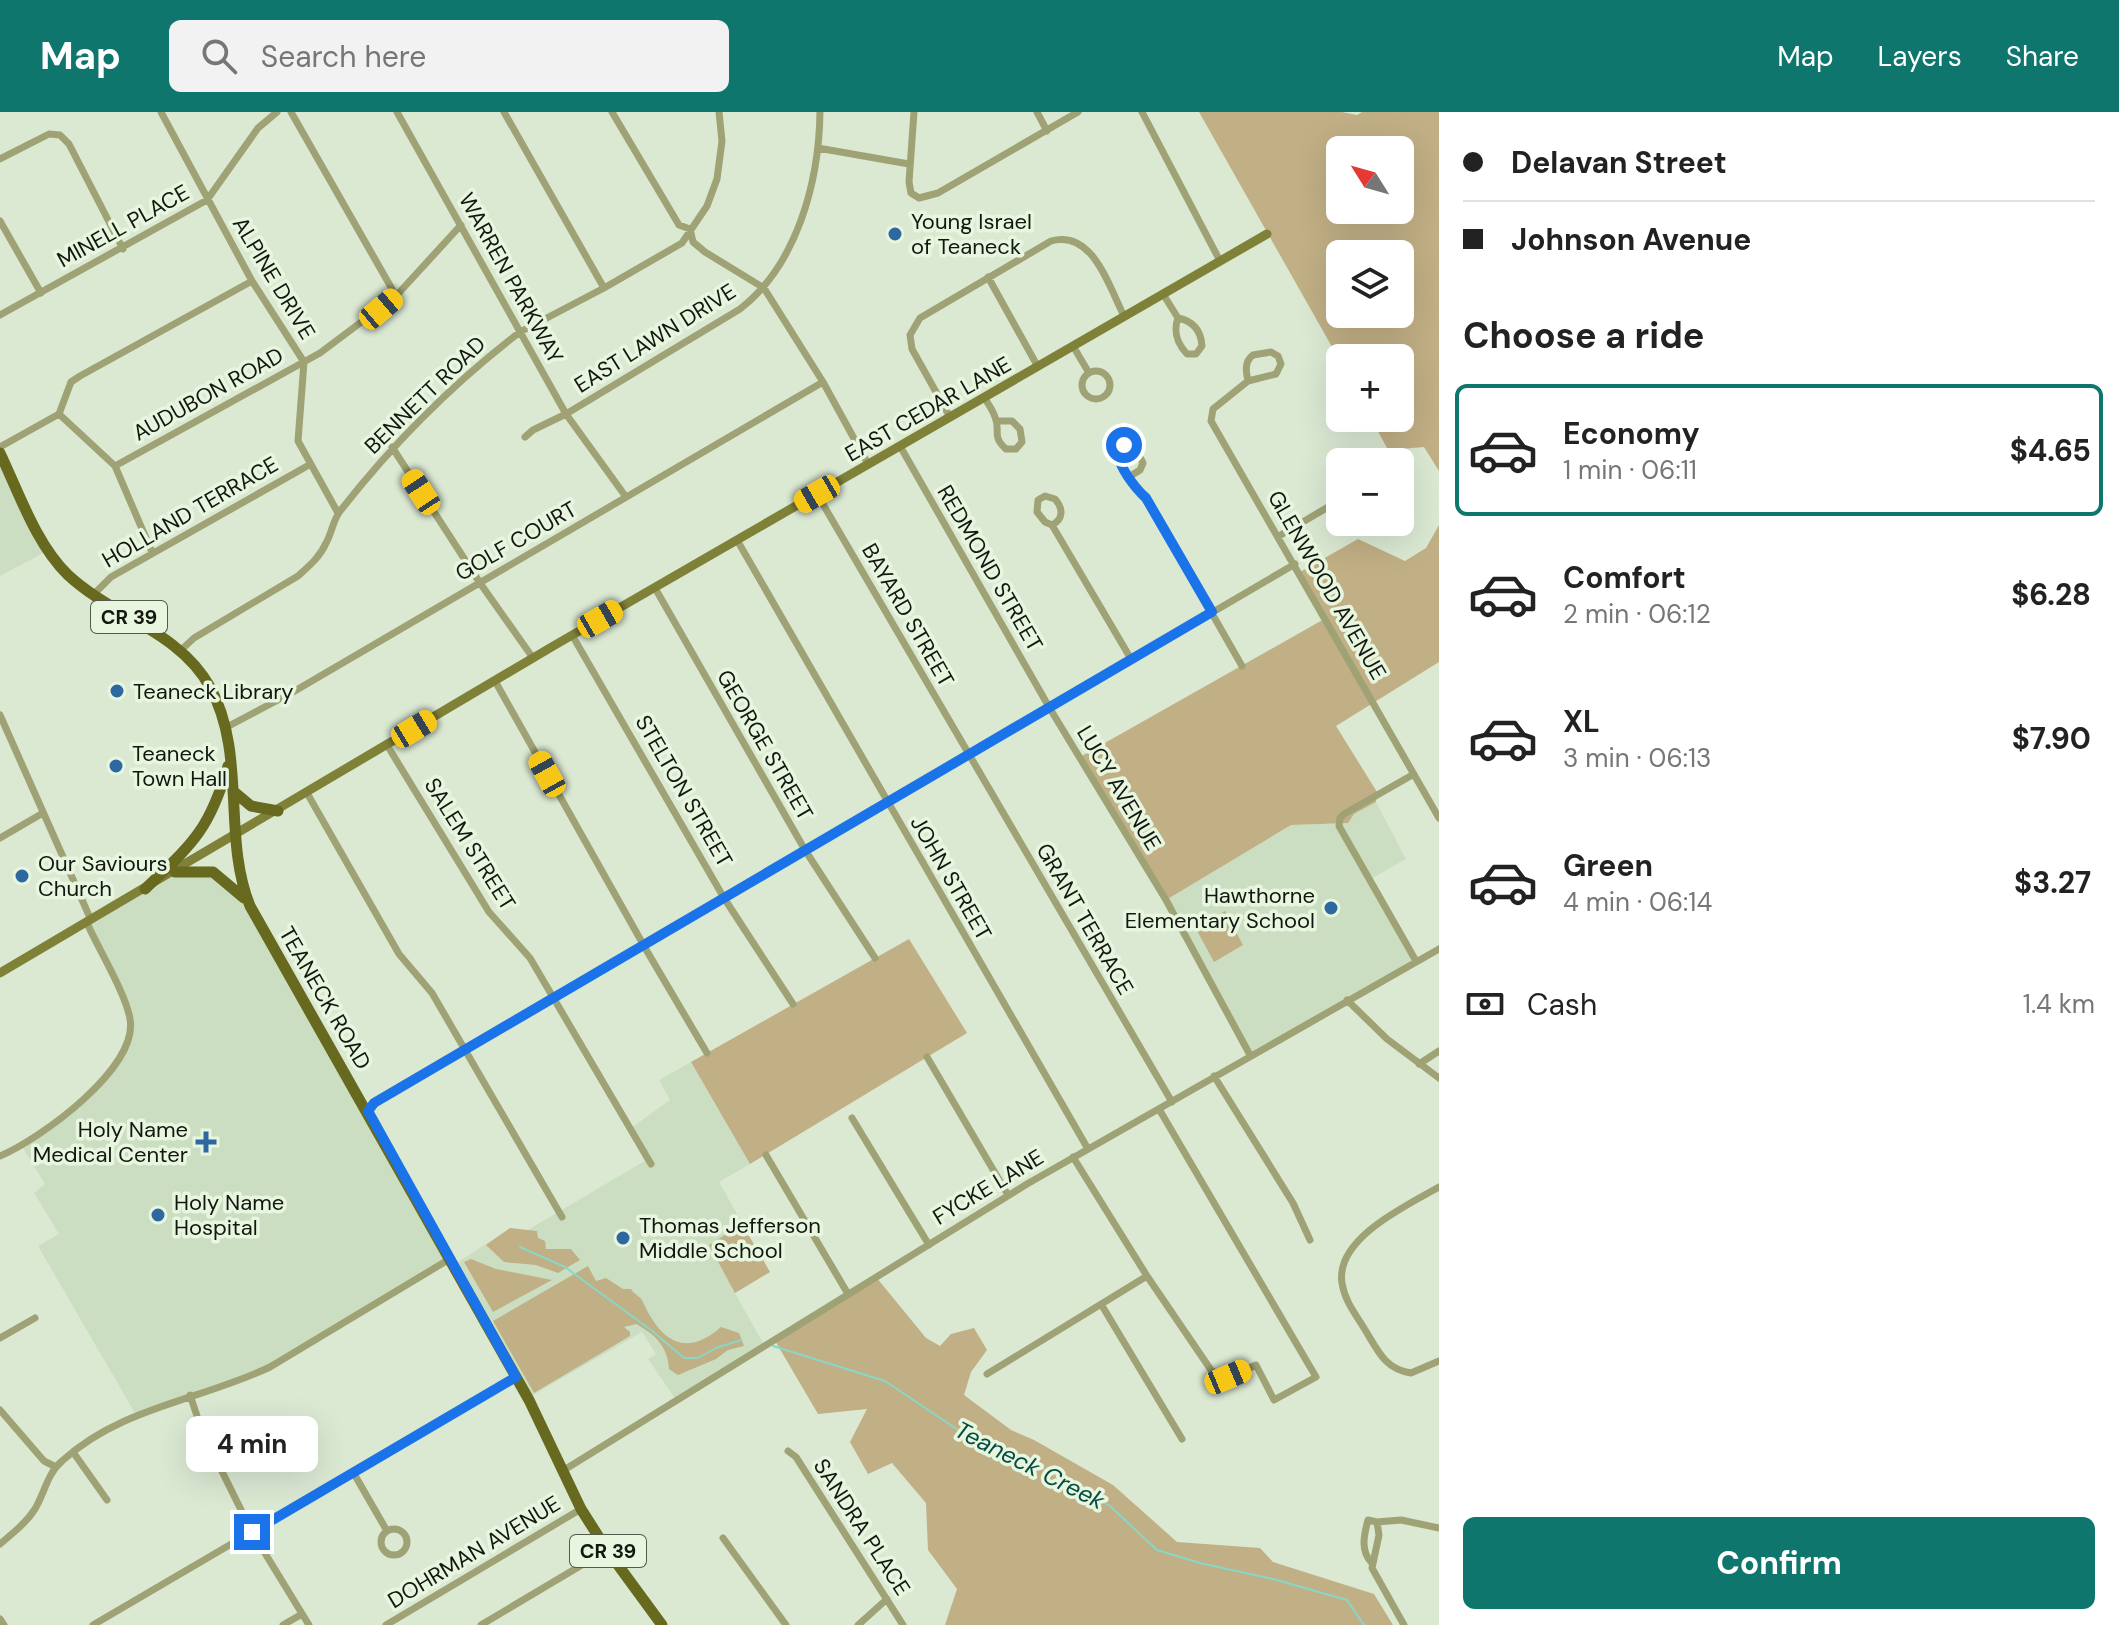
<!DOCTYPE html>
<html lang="en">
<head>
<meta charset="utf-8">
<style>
  :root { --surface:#fff; --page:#f2f2f2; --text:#222; --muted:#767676; --line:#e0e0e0; --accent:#0f766e }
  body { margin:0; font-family:"DM Sans",sans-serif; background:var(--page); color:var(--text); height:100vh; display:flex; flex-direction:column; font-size:30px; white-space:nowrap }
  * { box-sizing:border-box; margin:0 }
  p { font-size:26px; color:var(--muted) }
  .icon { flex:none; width:44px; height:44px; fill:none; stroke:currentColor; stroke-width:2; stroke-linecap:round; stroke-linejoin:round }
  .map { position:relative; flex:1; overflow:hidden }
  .sheet { display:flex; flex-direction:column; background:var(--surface); width:680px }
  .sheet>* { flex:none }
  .hud { display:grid; align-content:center; height:176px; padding:0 24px; background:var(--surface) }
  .needle { width:52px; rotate:307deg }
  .controls { position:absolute; left:1326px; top:24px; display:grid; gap:16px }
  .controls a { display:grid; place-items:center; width:88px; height:88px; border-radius:12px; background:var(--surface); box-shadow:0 8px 32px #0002; font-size:40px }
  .end { position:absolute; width:36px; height:36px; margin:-18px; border:10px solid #1a73e8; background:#fff; box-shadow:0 0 0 4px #fff }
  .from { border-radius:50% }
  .bubble { position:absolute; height:56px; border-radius:12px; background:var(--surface); box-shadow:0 8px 32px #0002; font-size:26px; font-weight:700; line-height:56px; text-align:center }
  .car { position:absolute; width:24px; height:48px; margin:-24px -12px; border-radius:10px; box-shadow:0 0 6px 2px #0007; background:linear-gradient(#f5c518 24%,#345 0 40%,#f5c518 0 76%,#345 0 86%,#f5c518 0) }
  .hud b { display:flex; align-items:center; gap:28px; height:76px; font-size:30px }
  .hud b+b { border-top:2px solid var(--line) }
  .hud i { width:20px; height:20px; background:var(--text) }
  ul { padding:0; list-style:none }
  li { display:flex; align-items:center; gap:24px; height:132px; margin:0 16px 12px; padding:0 8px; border:4px solid transparent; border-radius:12px }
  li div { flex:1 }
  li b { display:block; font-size:30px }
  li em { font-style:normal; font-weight:700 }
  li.current { border-color:var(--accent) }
  li>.icon { width:72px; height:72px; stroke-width:1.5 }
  h2 { padding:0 24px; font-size:36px; line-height:96px }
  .pay { display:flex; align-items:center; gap:20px; height:88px; padding:0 24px; font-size:30px }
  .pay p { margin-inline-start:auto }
  .button { display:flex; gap:16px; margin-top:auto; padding:16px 24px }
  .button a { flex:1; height:92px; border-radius:12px; background:var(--accent); color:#fff; font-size:32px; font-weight:700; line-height:92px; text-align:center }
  header { display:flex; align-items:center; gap:48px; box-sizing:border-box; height:112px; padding:0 40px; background:var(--accent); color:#fff }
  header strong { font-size:38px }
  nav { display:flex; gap:44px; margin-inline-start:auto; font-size:28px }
  .search { width:560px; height:72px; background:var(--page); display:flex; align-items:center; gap:20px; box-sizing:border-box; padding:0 28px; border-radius:12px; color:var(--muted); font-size:30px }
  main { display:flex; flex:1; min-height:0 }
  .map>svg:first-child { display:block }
  .built { fill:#ccdec2 }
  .green { fill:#c1af85; fill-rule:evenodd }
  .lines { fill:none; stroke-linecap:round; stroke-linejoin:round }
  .stream { stroke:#88d7c7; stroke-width:2 }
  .street { stroke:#9fa274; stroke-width:7 }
  .secondary { stroke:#7f8138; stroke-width:9 }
  .primary { stroke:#67691e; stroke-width:11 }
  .route { stroke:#1a73e8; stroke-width:10 }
  .poi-dot { fill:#2d69a0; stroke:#e8f6e0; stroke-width:3 }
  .labels { text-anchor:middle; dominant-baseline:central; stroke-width:7; stroke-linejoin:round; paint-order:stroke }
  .shield { fill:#e8f6e0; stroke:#525a4e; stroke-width:2 }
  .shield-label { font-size:20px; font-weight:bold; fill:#12170f }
  .poi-label { font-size:22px; fill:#12170f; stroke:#e8f6e0; text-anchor:start }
  .street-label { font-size:22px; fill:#12170f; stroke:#e8f6e0 }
  .water-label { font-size:24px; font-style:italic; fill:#044d43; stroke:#e8f6e0 }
</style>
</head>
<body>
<header>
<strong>Map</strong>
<div class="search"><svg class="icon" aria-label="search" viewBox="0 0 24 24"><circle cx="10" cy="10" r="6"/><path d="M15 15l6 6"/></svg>Search here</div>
<nav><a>Map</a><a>Layers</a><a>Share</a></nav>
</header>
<main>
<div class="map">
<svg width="1439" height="1513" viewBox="0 0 1439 1513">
  <rect width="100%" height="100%" fill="#dbe9d3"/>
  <!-- built -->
  <path class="built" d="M0,341L49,438L0,464Z
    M1376,690L1406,747L1369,768L1416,849L1250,943L1166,788L1291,713L1347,711L1354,702Z
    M203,758L248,789L448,1148L270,1255L136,1303L38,1134L59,1122L34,1081L45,1072L21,1033L49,1016L122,945L131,908L87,811L175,760Z
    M691,950L750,1052L719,1070L770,1160L735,1181L764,1233L676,1288L648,1247L656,1242L642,1220L528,1286L452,1154L510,1116L526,1119L648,1047L631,1016L670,988L659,968Z"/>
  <!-- green -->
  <path class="green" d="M1199,0H1342L1357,3L1362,0H1439V359L1424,335L1388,338L1371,306H1400V246H1340V249ZM1340,38H1400V98H1340ZM1340,142H1400V202H1340Z
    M1439,413V550L1336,614L1377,680L1376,690L1354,702L1348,711L1291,713L1166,788L1080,645L1326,506L1300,460L1358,427L1405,449L1426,436Z
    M1225,799L1243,833L1214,850L1195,815Z
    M909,827L967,921L750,1052L691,950Z
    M742,1112L770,1160L735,1181L709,1133Z
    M510,1116L537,1119L538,1126L545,1129L546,1137H571L580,1148L558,1161L536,1153L504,1150L486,1133Z
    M471,1147L496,1157L552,1168L493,1200L464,1150Z
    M588,1154L596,1169L606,1166L623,1177H631C635,1184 640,1183 643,1190C660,1228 685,1247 721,1215L739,1221L744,1234L728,1238L716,1247L678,1263L669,1257C668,1235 655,1222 636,1212L624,1215L630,1220V1224L534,1281L493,1209Z
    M876,1165L926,1226L940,1234L951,1222L974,1216L987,1238L971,1260L964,1283L1011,1318L1034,1328L1113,1373L1177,1430L1260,1436L1273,1450L1374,1482L1393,1513H945L957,1477L928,1438L926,1391L892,1351L868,1362L850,1330L867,1297L818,1302L774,1227Z"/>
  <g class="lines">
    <!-- stream -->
    <path class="stream" d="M520,1135L565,1155L651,1218L684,1246H698L716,1236L741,1228
      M773,1234L885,1269L961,1320L1002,1340L1029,1349L1110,1394L1157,1438L1200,1451L1273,1467L1347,1488L1364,1513"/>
    <!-- street -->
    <path class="street" d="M161,0L252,169L304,250L298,329L338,401
      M291,0L396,184
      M397,0L566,302L626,385
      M504,0L604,176
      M612,0L679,113L690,117L693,130L705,140L764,176L823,270L868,352
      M914,0L909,70L911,81L919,86L938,81L1078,0
      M1037,0L1047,19
      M1142,0L1220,149
      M818,36L909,52
      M0,47L49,22L60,23L69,32L123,137
      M0,109L41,181
      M988,165L1038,255
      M1163,182L1178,206C1193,209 1201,219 1202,234L1196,242H1187C1177,231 1173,220 1178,206
      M0,203L207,88L258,16L277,0
      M1073,234L1089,261
      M1082 273a14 14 0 1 1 28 0a14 14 0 1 1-28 0Z
      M1248,269C1246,259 1244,250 1253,243L1271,240L1278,244L1281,252L1276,262L1248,269L1213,297L1211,309L1439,706
      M984,285C988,292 993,298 995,305C1001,318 991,324 1006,337H1016L1022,330L1020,317L1012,309H998
      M59,302L71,270L80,264L252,169
      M59,302L115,354L152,440
      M950,305L912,237L910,223L920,206L1051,129C1093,117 1109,175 1124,204
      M525,325L533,318L566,302L740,197C797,153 819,70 820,0
      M900,334L1049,595L1166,788L1250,943
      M0,335L59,302
      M392,335L480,471L533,546
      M1383,348V350
      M115,354L320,241L396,184L461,113
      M1129,365L1140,358L1143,351L1135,336L1128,331L1117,339C1119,355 1134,375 1146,386L1242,554
      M817,382L1172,990
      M1052,413C1064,407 1063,396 1055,387L1045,384L1038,388L1037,400L1045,410L1052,413L1131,547
      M1279,424L1340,388
      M737,428L1088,1037
      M655,476L805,738L875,846
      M94,482L111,465L309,353
      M572,523L724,786L793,892
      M180,539L194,526L298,464C309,454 320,445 326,431C332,421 333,407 341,398C395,329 451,273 520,220L604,176L682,131L707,94L717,67L722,29L719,0
      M495,569L648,841L707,941
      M0,603L91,808
      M225,616L293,580L823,270
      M387,633L489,800L530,846L651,1052
      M1414,662L1344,702L1340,706L1339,714L1416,849
      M307,681L399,842L432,881L562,1105
      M0,726L43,701
      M1347,888L1387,927L1439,966
      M927,945L1008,1083
      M1419,952L1439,939
      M1214,964L1293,1091L1310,1128
      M368,999L374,991L1295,452
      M852,1006L929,1133
      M766,1043L848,1182
      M0,1044C40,1027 139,956 130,907C126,882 98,836 87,811
      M1073,1045L1147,1164L1211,1258C1226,1270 1240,1260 1256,1253L1274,1288L1316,1265L1159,997
      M1439,1075C1408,1093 1335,1126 1342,1171C1345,1191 1358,1205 1367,1221C1379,1241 1386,1257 1411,1261L1439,1249
      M1101,1192L1182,1327
      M0,1226L35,1206
      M987,1262L1147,1164
      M190,1283L202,1319L252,1420L309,1513
      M0,1298L44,1349L56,1355
      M788,1339L796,1345L903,1513
      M73,1340L107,1388
      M564,1358L1027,1072L1439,837
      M353,1360L387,1419
      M1377,1410L1379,1423L1372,1456L1404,1513
      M381 1430a13 13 0 1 1 26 0a13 13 0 1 1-26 0Z
      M723,1426L786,1513
      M0,1432C13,1421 26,1411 35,1397C45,1380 47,1362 62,1349C121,1295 201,1288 270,1255L448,1148
      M1372,1451C1360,1439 1364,1423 1368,1408L1377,1410L1401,1408L1439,1416
      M0,1507L4,1513
      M93,1513L516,1265
      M283,1513L302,1502
      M386,1513L581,1397
      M481,1513L607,1438
      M858,1513L887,1487"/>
    <!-- secondary -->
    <path class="secondary" d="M0,861L555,533L1267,122"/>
    <!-- primary -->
    <path class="primary" d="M0,341C19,381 36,432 68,463C112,504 180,520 210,575C247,642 222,725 250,794L529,1288L581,1397L607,1438L662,1513
      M233,679L251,694L278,699
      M175,760H213L244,786
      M145,777C192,732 209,719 228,654"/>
  </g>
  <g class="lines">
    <!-- route -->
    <path class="route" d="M252,1420L516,1265L368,999L374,991L1212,500L1146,386C1134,375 1119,355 1117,339L1124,333"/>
  </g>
  <!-- markers -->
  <g class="poi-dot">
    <circle cx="895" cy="122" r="8"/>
    <circle cx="117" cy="579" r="8"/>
    <circle cx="116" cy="654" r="8"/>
    <circle cx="22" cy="764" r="8"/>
    <circle cx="1331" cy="796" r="8"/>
    <path d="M202 1018h8v8h8v8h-8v8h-8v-8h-8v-8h8z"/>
    <circle cx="158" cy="1103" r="8"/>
    <circle cx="623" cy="1126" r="8"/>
  </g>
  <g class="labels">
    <!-- shield labels -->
    <g class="shield">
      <rect x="91" y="489" width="76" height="32" rx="6"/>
      <rect x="570" y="1423" width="76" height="32" rx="6"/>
    </g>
    <g class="shield-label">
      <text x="129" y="505">CR 39</text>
      <text x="608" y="1439">CR 39</text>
    </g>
    <!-- poi labels -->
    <g class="poi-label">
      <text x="911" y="109">Young Israel<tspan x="911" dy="25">of Teaneck</tspan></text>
      <text x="133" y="579">Teaneck Library</text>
      <text x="132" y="641">Teaneck<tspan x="132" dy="25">Town Hall</tspan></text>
      <text x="38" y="751">Our Saviours<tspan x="38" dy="25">Church</tspan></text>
      <text x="1315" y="783" text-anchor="end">Hawthorne<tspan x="1315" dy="25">Elementary School</tspan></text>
      <text x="188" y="1017" text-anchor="end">Holy Name<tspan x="188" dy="25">Medical Center</tspan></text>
      <text x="174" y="1090">Holy Name<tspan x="174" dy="25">Hospital</tspan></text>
      <text x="639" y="1113">Thomas Jefferson<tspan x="639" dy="25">Middle School</tspan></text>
    </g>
    <!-- street labels -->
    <g class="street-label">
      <text transform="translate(123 114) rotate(-29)">MINELL PLACE</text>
      <text transform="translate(274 166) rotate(59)">ALPINE DRIVE</text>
      <text transform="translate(511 166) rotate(61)">WARREN PARKWAY</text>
      <text transform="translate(655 226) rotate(-32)">EAST LAWN DRIVE</text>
      <text transform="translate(208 282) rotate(-29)">AUDUBON ROAD</text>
      <text transform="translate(425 283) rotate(-44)">BENNETT ROAD</text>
      <text transform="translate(928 297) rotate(-30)">EAST CEDAR LANE</text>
      <text transform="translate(190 400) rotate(-30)">HOLLAND TERRACE</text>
      <text transform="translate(516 429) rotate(-30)">GOLF COURT</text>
      <text transform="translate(990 456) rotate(60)">REDMOND STREET</text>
      <text transform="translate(1327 473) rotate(60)">GLENWOOD AVENUE</text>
      <text transform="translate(908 503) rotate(60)">BAYARD STREET</text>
      <text transform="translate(765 633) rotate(60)">GEORGE STREET</text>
      <text transform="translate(1119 676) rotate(59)">LUCY AVENUE</text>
      <text transform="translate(684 679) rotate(60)">STELTON STREET</text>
      <text transform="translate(470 732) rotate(58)">SALEM STREET</text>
      <text transform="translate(951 766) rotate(60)">JOHN STREET</text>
      <text transform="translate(1085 807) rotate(60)">GRANT TERRACE</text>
      <text transform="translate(325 886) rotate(60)">TEANECK ROAD</text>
      <text transform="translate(988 1075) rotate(-31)">FYCKE LANE</text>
      <text transform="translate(862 1415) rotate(57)">SANDRA PLACE</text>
      <text transform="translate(474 1440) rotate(-31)">DOHRMAN AVENUE</text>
    </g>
    <!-- water labels -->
    <g class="water-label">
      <text transform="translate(1030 1353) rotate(27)">Teaneck Creek</text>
    </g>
  </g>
</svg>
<div class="controls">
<a><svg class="needle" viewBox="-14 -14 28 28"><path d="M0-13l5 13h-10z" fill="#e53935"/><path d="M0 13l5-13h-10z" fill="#767676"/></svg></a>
<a><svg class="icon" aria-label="layers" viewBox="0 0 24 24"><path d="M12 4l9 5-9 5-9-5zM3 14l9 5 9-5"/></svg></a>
<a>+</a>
<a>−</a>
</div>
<i class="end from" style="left:1124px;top:333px"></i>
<i class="end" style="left:252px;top:1420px"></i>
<div class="bubble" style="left:186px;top:1304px;width:132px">4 min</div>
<i class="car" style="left:381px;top:197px;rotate:50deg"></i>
<i class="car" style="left:421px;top:380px;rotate:327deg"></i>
<i class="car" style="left:817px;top:382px;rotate:240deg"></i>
<i class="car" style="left:600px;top:507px;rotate:60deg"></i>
<i class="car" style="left:414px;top:617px;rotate:59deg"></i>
<i class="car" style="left:547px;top:662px;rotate:331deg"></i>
<i class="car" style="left:1228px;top:1265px;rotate:67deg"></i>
</div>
<section class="sheet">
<div class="hud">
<b><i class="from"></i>Delavan Street</b>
<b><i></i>Johnson Avenue</b>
</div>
<h2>Choose a ride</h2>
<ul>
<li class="current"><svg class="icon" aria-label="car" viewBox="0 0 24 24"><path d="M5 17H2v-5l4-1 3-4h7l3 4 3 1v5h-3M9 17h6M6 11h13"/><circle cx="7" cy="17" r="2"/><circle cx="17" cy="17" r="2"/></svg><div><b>Economy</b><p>1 min · 06:11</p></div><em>$4.65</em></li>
<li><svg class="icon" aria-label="car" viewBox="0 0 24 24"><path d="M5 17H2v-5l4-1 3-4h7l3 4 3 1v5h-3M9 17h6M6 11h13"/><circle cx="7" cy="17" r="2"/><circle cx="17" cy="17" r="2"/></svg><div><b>Comfort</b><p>2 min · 06:12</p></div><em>$6.28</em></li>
<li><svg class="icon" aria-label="car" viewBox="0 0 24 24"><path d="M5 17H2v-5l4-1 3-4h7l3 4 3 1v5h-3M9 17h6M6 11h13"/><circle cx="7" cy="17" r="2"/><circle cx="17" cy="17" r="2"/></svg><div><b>XL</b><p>3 min · 06:13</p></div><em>$7.90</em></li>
<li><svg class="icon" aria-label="car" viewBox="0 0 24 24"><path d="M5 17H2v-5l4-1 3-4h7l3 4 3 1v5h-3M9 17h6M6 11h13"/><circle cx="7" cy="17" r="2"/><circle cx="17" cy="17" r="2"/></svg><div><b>Green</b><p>4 min · 06:14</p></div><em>$3.27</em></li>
</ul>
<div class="pay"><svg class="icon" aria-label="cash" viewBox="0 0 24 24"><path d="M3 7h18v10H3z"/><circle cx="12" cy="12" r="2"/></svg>Cash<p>1.4 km</p></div>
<div class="button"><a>Confirm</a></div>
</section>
</main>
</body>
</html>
